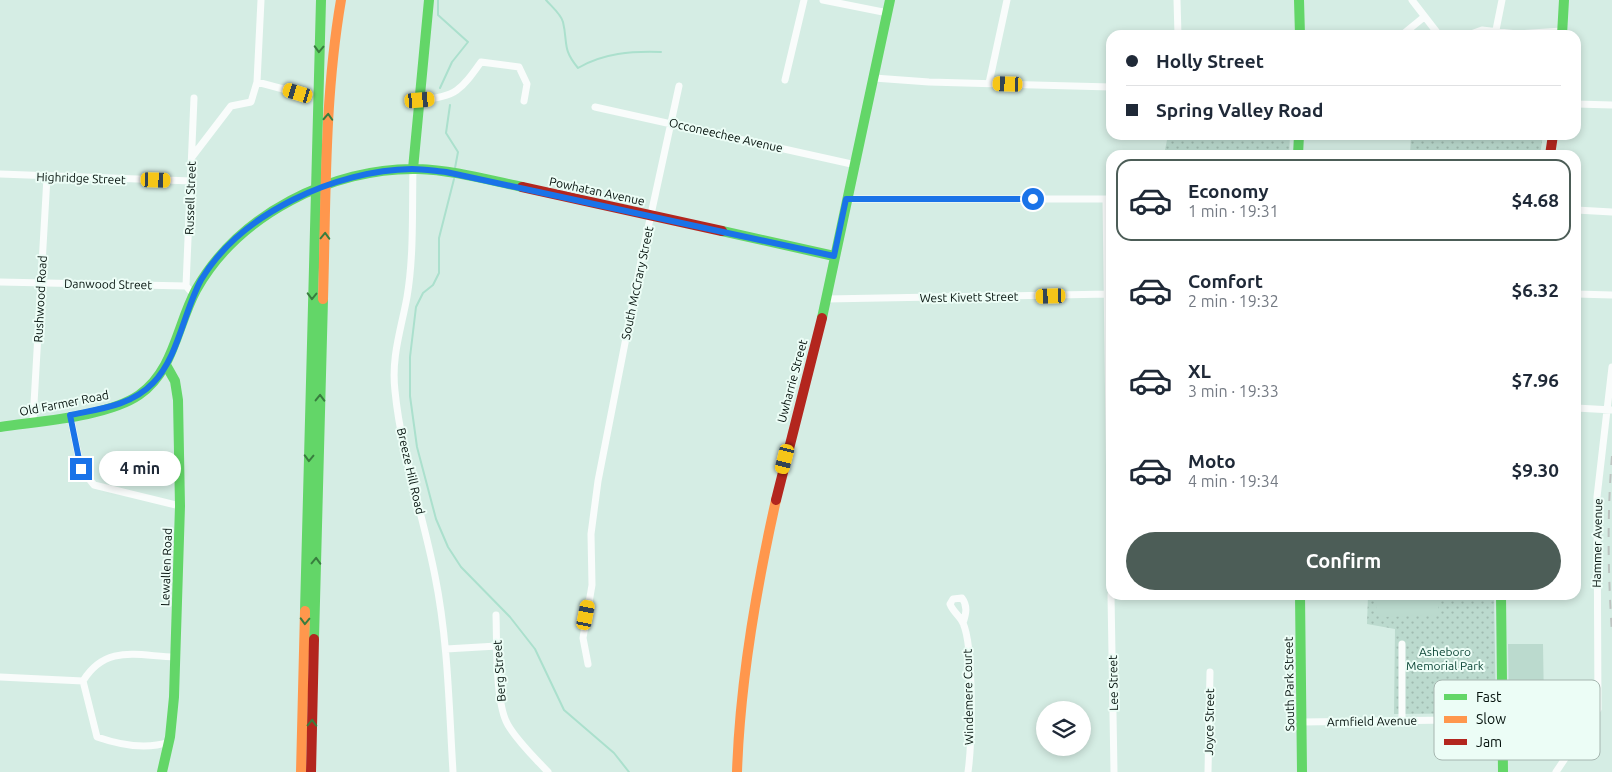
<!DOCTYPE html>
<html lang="en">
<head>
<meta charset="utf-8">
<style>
  :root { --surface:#fff; --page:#f2f2f3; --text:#1f2937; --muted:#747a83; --line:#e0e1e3; --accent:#4c5d57 }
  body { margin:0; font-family:Ubuntu,sans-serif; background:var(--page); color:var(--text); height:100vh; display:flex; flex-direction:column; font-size:19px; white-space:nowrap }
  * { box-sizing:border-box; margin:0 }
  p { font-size:16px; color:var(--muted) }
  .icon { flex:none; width:28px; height:28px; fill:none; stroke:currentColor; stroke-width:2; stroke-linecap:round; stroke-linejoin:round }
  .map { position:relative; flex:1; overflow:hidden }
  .drawer { position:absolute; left:1106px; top:150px; width:475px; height:450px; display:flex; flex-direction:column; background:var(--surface); border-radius:15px; box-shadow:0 2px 8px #0003 }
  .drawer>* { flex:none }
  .top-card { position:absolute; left:1106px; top:30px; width:475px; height:110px; border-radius:15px; box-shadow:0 2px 8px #0003; display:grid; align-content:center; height:110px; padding:0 20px; background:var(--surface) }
  .buttons { position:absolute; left:1036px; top:701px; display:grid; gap:10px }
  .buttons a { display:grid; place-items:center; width:55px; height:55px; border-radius:50%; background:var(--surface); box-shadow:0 2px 8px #0003; font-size:25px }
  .end { position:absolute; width:22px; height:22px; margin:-11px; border:6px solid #1a73e8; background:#fff; box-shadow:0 0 0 2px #fff }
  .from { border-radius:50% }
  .bubble { position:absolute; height:35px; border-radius:18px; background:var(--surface); box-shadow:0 2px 8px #0003; font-size:16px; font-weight:700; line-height:35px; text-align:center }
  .car { position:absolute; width:15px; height:30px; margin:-15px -8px; border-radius:6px; box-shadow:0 0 4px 1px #0007; background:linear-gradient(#f5c518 24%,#345 0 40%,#f5c518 0 76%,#345 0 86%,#f5c518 0) }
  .top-card b { display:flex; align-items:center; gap:18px; height:48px; font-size:19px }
  .top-card b+b { border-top:1px solid var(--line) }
  .top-card i { width:12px; height:12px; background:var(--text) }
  ul { padding:9px 0 0; list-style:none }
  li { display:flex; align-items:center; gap:15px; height:82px; margin:0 10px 8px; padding:0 10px; border:2px solid transparent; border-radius:15px }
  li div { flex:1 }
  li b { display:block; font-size:19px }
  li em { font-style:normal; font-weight:700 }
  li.current { border-color:var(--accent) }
  li>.icon { width:45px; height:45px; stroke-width:1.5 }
  .primary-button { display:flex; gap:10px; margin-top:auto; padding:10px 20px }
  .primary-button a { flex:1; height:58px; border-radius:30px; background:var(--accent); color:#fff; font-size:20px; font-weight:700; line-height:58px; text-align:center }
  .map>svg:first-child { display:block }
  .green { fill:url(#green-dots) }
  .pitch { fill:#bbdace }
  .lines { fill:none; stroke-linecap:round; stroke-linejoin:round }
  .stream { stroke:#abe0cd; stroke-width:2 }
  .street { stroke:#f9fcfb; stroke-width:7 }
  .fast { stroke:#63d668; stroke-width:10 }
  .slow { stroke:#ff974d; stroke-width:10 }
  .jam { stroke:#b3261e; stroke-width:10 }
  .rail { stroke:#bcc3c0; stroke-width:2; stroke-dasharray:9 9; stroke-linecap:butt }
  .oneway { stroke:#387d3e }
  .route { stroke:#1a73e8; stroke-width:6 }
  .labels { text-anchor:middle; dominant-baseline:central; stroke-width:4; stroke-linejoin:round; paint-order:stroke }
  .street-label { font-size:12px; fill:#03100b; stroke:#ecfdf6 }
  .park-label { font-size:12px; fill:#043f30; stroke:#ecfdf6 }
  .key { fill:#ecfdf6; stroke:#a6b6b0; stroke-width:1 }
  .key-label { font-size:14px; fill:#03100b }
</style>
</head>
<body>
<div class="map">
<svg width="1612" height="772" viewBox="0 0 1612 772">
  <defs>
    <pattern id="green-dots" width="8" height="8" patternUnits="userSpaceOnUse" patternTransform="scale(1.25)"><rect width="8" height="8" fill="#bbdace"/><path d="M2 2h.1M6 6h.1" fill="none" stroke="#9fbab0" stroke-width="1.8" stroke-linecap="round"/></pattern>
  </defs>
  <rect width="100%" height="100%" fill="#d5ede4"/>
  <!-- green -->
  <path class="green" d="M1168,135H1290L1289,155H1164Z
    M1411,135H1543L1540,155H1410Z
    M1368,595H1494L1496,713L1394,714L1395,629L1367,624Z"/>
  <!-- pitch -->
  <path class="pitch" d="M1377,595H1437L1439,615L1381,617L1376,611Z
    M1508,644H1543L1544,706L1509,707Z"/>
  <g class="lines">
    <!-- stream -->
    <path class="stream" d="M438,0V15L468,42L452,62L440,88
      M546,0C551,6 561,14 563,22C568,43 562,49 578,68C603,53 632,51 661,52
      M450,105L446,133L458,152L455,168
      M454,179L439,238V273L433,285L423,293L416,307L410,357V396L417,447L436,519L448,547L461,567L510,617L535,649L564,710L614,753L629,772"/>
    <!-- street -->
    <path class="street" d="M823,0L888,13
      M1177,0L1178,35
      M1412,0L1439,35
      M1496,30L1502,0
      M1402,35L1424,17
      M1468,35L1482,30L1517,34L1562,31
      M874,78L929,82L1111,87
      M785,80L804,0
      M257,82L298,93
      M989,83L1007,0
      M194,98L186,286L194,295
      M420,100C456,97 461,90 481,62L519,67L527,84L524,101
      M1576,104L1612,105
      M595,107L856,165
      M192,157L231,106L251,102L257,82L261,0
      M413,169C412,211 414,256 407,297C401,330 391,357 395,391C401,453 423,514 435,576C448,640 449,707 453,772
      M0,174L192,181
      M847,199H1111
      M1106,199L1111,582
      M1576,210L1612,212
      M0,282L186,286
      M1576,294L1612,295
      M826,299L1110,294
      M1576,408L1612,410
      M70,415L81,469L94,485L180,506
      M33,421L47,177
      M1111,595L1114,772
      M496,615C497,642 495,703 508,725C518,742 534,757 548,772
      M963,623C966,614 968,606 962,598L953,599L950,604C953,612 960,616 963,623C974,647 972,744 968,772
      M1402,644V721
      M446,649L497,646
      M588,664L583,638L592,585L591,534L598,481L643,251L679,86
      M0,677L83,681C106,644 137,656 175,657
      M83,681L97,737C120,745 146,750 169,742
      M1302,722L1592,718
      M1208,772L1210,672
      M1556,772L1598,709L1597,497L1612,367"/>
    <!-- fast -->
    <path class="fast" d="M1299,0L1300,35
      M1562,35L1564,0
      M1298,155L1299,135
      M413,169L429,0
      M722,231L834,256
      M822,318L890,0
      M0,427C39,421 107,417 139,395C174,371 177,325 196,290C238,215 332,167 418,169C453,170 488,180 522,187
      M1300,595L1302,772
      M1501,595L1503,772
      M305,611L321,0
      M314,639L323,299
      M162,772L170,737L174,697L180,506L178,400L175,381L166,365"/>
    <!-- slow -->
    <path class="slow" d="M323,299C326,200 324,99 341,0
      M301,772L305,611
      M737,772C740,681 756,589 776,500"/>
    <!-- jam -->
    <path class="jam" d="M1550,155L1553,135
      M522,187L722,231
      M776,500L822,318
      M311,772L314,639"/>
    <!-- rail -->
    <path class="rail" d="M1612,456C1607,515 1608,574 1612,633"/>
  </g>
  <!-- one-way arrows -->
  <defs><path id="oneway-chevron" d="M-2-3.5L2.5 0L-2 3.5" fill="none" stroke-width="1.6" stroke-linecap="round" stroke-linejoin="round" transform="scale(1.25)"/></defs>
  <g class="oneway">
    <use href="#oneway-chevron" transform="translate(319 49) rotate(92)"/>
    <use href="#oneway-chevron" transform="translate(328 117) rotate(-87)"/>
    <use href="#oneway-chevron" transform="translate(325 236) rotate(-88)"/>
    <use href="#oneway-chevron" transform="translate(312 296) rotate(91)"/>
    <use href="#oneway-chevron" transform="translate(320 398) rotate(-89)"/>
    <use href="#oneway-chevron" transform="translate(309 458) rotate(92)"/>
    <use href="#oneway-chevron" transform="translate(316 561) rotate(-88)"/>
    <use href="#oneway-chevron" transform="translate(305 621) rotate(92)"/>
    <use href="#oneway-chevron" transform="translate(312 723) rotate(-88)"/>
  </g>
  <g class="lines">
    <!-- route -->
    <path class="route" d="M81,469L70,415C99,409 131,406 153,383C178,358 184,311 201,280C241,213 336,170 412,169C423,169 435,171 446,172L834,256L846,199H1033"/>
  </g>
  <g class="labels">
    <!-- street labels -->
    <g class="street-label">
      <text transform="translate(726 135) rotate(13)">Occoneechee Avenue</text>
      <text transform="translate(81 178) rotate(2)">Highridge Street</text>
      <text transform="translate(597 191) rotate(12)">Powhatan Avenue</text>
      <text transform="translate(190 198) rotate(-88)">Russell Street</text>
      <text transform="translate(637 283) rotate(-78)">South McCrary Street</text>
      <text transform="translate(108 284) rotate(1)">Danwood Street</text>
      <text transform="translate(969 297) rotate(-1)">West Kivett Street</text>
      <text transform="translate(40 299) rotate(-87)">Rushwood Road</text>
      <text transform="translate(792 381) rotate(-75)">Uwharrie Street</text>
      <text transform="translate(64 403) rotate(-11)">Old Farmer Road</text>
      <text transform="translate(411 471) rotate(77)">Breeze Hill Road</text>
      <text transform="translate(1597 543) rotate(-89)">Hammer Avenue</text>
      <text transform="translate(166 567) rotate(-88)">Lewallen Road</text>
      <text transform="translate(499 671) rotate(-94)">Berg Street</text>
      <text transform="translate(1113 683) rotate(-91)">Lee Street</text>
      <text transform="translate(1289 684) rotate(-91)">South Park Street</text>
      <text transform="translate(968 697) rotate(-91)">Windemere Court</text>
      <text transform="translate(1372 721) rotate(-1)">Armfield Avenue</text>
      <text transform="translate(1209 722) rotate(-89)">Joyce Street</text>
    </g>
    <!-- park labels -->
    <g class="park-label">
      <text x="1445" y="651">Asheboro<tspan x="1445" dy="14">Memorial Park</tspan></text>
    </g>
  </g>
  <!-- legend -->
  <rect x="1434" y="680" width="166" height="80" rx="8" class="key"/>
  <rect x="1444" y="694" width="23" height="6" fill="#63d668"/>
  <rect x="1444" y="716" width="23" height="7" fill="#ff974d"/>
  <rect x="1444" y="739" width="23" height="6" fill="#b3261e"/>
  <g class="key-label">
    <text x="1476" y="702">Fast</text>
    <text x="1476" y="724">Slow</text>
    <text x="1476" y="747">Jam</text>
  </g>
</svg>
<div class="buttons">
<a><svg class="icon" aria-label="layers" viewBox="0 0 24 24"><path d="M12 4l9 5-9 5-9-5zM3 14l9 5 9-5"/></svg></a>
</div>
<i class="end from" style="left:1033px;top:199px"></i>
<i class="end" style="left:81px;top:469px"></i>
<div class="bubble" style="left:99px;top:451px;width:82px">4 min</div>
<i class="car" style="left:1008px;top:84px;rotate:272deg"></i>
<i class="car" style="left:298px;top:93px;rotate:287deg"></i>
<i class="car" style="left:420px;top:100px;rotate:85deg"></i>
<i class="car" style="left:156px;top:180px;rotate:92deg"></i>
<i class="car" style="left:1051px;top:296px;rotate:268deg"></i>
<i class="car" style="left:785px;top:459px;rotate:194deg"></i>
<i class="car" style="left:586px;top:615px;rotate:11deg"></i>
<div class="top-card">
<b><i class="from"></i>Holly Street</b>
<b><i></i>Spring Valley Road</b>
</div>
<section class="drawer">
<ul>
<li class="current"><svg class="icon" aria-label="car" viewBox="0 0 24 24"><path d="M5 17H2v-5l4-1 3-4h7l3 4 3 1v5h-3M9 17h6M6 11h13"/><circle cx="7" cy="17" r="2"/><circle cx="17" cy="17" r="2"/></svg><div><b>Economy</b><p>1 min · 19:31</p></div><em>$4.68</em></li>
<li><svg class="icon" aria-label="car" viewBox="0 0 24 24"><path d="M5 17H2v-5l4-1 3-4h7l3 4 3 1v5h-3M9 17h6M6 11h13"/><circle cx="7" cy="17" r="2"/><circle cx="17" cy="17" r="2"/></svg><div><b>Comfort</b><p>2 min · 19:32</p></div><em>$6.32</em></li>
<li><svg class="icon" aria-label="car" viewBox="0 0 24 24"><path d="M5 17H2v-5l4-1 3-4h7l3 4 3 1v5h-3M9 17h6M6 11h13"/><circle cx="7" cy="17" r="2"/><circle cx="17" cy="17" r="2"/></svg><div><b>XL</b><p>3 min · 19:33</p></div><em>$7.96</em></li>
<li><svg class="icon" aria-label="car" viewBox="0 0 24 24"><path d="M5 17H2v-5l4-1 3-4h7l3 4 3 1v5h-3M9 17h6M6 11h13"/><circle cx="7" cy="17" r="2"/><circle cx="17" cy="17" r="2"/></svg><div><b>Moto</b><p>4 min · 19:34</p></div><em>$9.30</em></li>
</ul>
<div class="primary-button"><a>Confirm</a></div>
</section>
</div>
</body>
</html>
